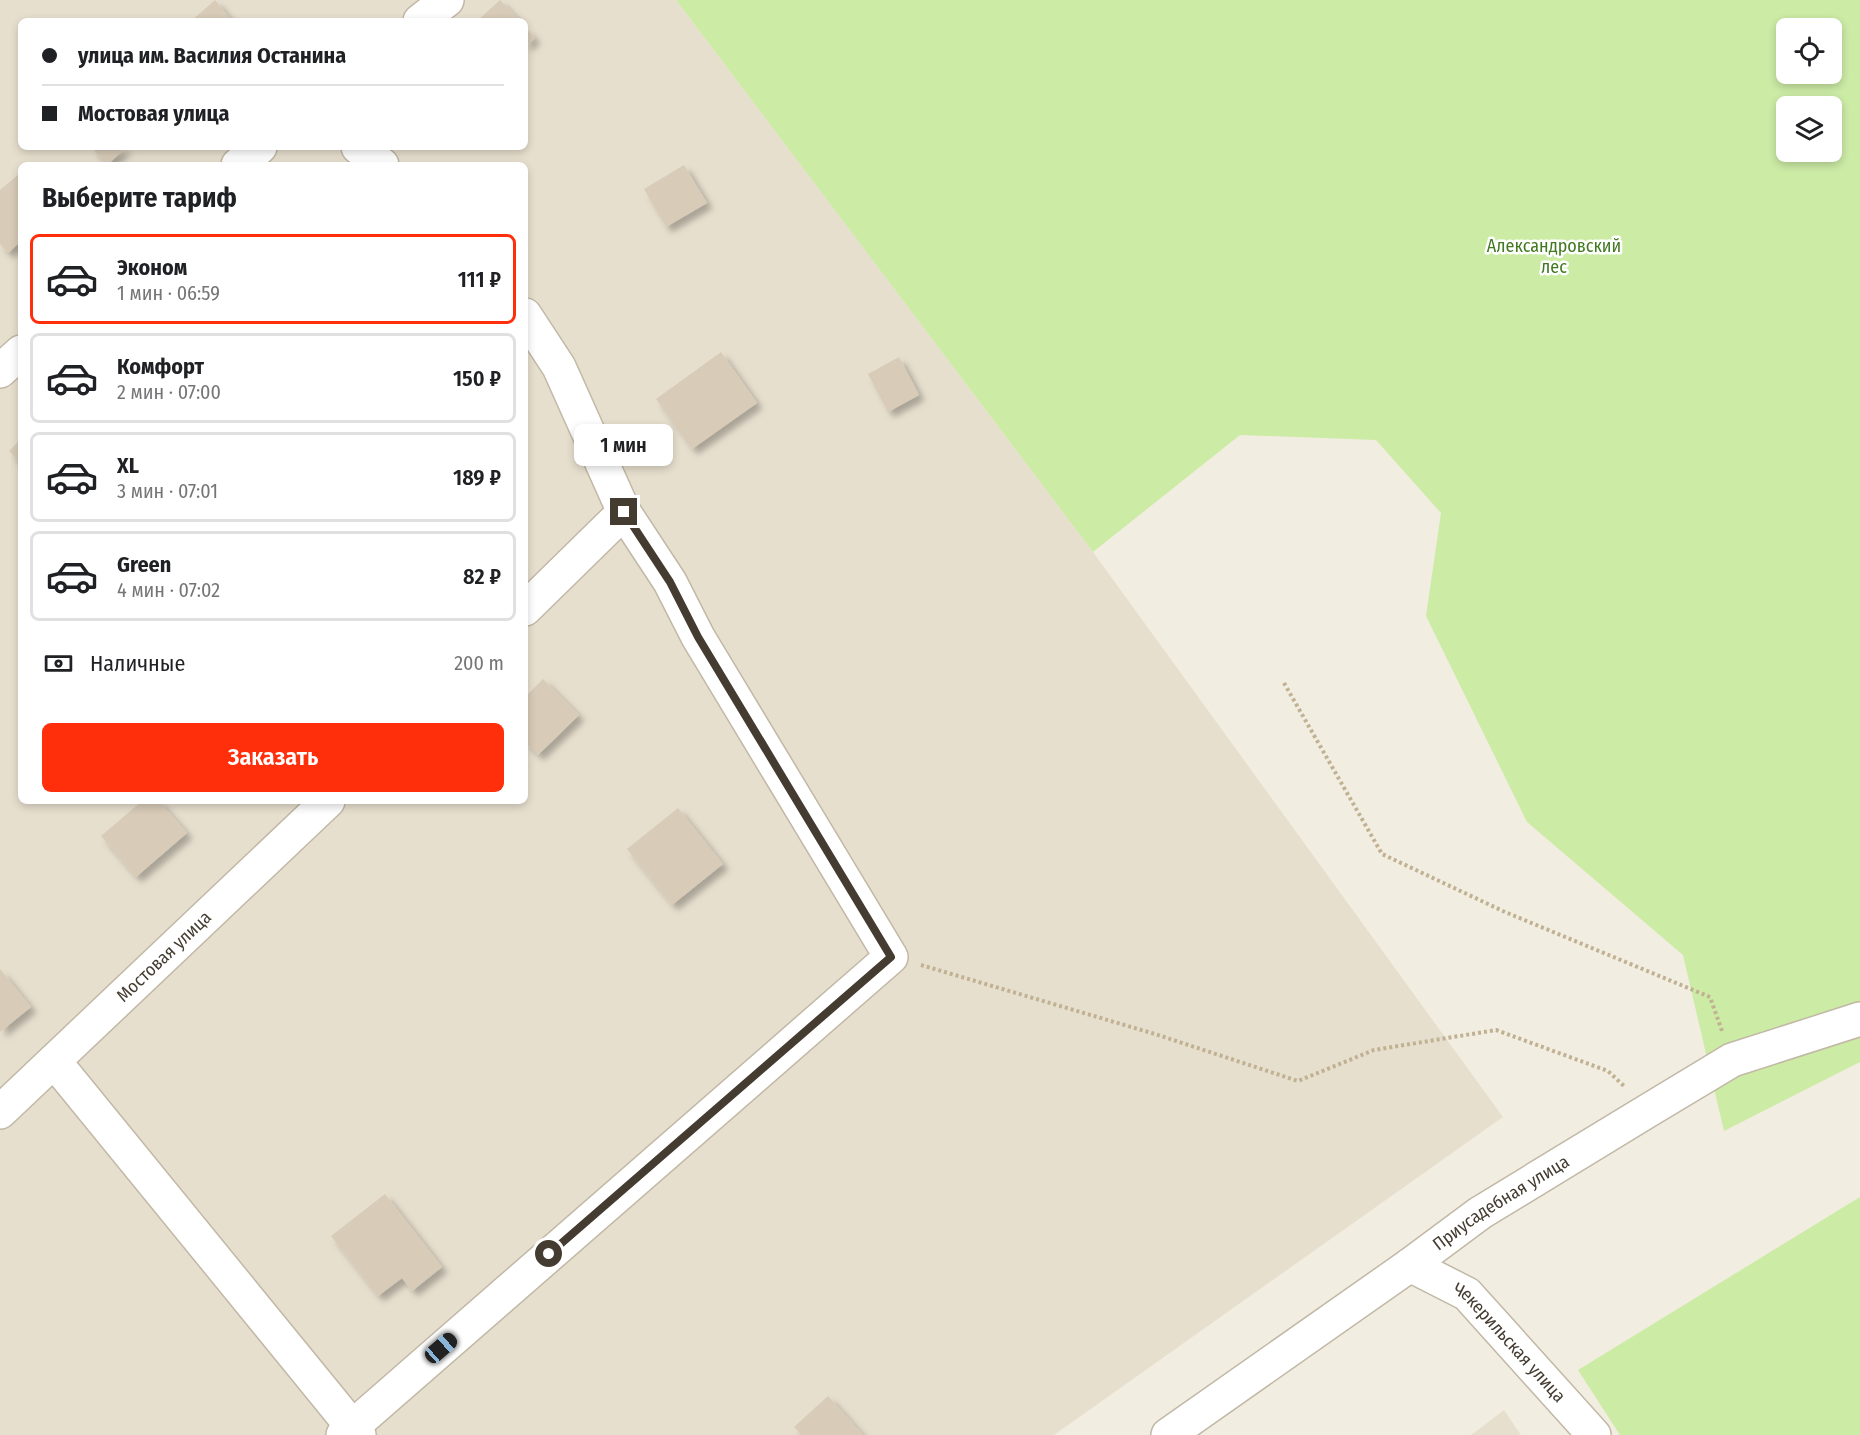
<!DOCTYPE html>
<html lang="ru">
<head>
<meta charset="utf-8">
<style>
  :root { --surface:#fff; --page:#f6f6f6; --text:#202124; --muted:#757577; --line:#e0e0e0; --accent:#ff2f0b }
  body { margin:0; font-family:"Fira Sans Condensed",sans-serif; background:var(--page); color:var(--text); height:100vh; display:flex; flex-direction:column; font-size:22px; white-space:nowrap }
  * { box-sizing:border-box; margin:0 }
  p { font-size:20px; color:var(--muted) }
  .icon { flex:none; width:33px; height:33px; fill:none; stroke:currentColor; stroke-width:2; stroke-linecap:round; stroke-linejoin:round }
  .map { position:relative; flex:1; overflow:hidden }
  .drawer { position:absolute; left:18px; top:162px; width:510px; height:642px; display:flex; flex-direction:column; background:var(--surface); border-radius:9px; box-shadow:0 3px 9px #0003 }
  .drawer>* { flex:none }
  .hud { position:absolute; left:18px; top:18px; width:510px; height:132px; border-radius:9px; box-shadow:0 3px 9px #0003; display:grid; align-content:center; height:132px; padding:0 24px; background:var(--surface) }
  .controls { position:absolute; left:1776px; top:18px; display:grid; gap:12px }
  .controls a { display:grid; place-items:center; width:66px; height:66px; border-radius:9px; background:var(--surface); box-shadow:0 3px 9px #0003; font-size:30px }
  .end { position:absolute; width:27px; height:27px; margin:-14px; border:8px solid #443c31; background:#fff; box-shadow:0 0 0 3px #fff }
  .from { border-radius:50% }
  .bubble { position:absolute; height:42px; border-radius:9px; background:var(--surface); box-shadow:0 3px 9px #0003; font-size:20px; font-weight:600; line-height:42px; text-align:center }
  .car { position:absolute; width:18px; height:36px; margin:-18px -9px; border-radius:8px; box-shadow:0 0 4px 2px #0007; background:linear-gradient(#222 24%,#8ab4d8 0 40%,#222 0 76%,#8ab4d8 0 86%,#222 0) }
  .hud b { display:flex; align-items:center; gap:21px; height:57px; font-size:22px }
  .hud b+b { border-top:2px solid var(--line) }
  .hud i { width:15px; height:15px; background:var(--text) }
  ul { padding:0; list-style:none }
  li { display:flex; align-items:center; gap:18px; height:90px; margin:0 12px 9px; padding:0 12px; border:3px solid var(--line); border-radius:9px }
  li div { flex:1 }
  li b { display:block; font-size:22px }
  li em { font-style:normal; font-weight:600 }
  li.current { border-color:var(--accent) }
  li>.icon { width:54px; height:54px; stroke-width:1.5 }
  h2 { padding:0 24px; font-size:27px; line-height:72px }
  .pay { display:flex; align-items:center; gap:15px; height:66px; padding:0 24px; font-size:22px }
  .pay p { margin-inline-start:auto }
  .primary-button { display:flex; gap:12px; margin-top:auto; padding:12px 24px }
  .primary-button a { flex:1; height:69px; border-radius:9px; background:var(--accent); color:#fff; font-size:24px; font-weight:600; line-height:69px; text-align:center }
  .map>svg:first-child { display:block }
  .residential { fill:#e7dfce; fill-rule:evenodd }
  .green { fill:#cceba5; fill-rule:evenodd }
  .building { fill:#d8cbb8; filter:url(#shadow) }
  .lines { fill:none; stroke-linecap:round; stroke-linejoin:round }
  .minor-casing { stroke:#c1b8a6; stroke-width:36 }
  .path { stroke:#c1b193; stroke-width:4; stroke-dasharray:3 3; stroke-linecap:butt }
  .minor { stroke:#fff; stroke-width:33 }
  .route { stroke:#443c31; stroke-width:8 }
  .labels { text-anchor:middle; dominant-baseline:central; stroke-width:5; stroke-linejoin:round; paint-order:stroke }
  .park-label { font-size:18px; fill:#427921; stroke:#fff }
  .street-label { font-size:18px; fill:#443c31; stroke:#fff }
</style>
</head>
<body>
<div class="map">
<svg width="1860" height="1435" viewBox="0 0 1860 1435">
  <defs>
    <filter id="shadow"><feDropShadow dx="5.5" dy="5.5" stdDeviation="3" flood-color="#0004"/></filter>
  </defs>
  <rect width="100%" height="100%" fill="#f2ede1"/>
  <!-- residential -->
  <path class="residential" d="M0,0H676L1093,552L1503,1117L1054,1435H0ZM21,21H525V147H21ZM21,165H525V801H21Z
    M1504,1410L1521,1435H1471Z"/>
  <!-- green -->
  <path class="green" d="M676,0H1860V1062L1724,1131L1683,955L1527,822L1426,616L1441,513L1376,440L1240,435L1093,552ZM1786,28H1832V74H1786ZM1786,106H1832V152H1786Z
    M1860,1197V1435H1620L1578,1370Z"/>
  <!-- building -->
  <path class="building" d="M215,0L232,21H191Z
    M500,0L520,21H477Z
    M525,27L535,38L525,47Z
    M91,147H127L107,165Z
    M684,165L707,203L666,227L644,189Z
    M18,175L21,178V241L8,253L0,244V190Z
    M721,352L757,403L692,449L656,399Z
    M899,357L919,395L888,412L868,374Z
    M21,439V464L9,451Z
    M543,679L579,715L538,755L525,742V697Z
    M142,801H159L187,833L136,877L101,836Z
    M678,808L723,864L672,905L627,849Z
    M0,969L31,1007L0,1032Z
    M385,1194L442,1267L412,1291L402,1278L378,1296L331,1236Z
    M828,1396L863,1435H802L794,1427Z"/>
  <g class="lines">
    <!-- minor casing -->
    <g class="minor-casing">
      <g id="minor">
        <path d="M420,21L447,0"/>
        <path d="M358,147L382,165"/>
        <path d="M238,165L260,147"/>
        <path d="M525,315L559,367L624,512"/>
        <path d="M0,371L21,352"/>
        <path d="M54,1061L359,1435"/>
        <path id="s1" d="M0,1112L328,801"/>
        <path id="s2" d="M1410,1265L1467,1294L1594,1435"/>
        <path d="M343,1435L891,957L698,637L670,582L624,512L525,609"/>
        <path id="s3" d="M1168,1435L1410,1265L1480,1213L1649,1110L1732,1060L1860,1019"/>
      </g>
    </g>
    <!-- path -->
    <path class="path" d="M1284,683L1382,854L1505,912L1710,997L1722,1031
      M921,965L1155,1034L1298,1081L1374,1050L1496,1030L1608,1071L1625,1087"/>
    <!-- minor -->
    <use href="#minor" class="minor"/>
  </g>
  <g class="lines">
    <!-- route -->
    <path class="route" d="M549,1254L891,957L698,637L670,582L624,512"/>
  </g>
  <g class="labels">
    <!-- park labels -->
    <g class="park-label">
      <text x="1554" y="246">Александровский<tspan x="1554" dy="21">лес</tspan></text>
    </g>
    <!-- street labels -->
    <g class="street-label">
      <text stroke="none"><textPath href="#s1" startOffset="226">Мостовая улица</textPath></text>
      <text stroke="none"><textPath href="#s3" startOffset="406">Приусадебная улица</textPath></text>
      <text stroke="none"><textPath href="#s2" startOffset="128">Чекерильская улица</textPath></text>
    </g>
  </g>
</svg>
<div class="controls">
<a><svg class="icon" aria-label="locate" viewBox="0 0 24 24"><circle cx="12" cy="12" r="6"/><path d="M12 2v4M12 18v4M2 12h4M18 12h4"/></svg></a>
<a><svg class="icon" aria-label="layers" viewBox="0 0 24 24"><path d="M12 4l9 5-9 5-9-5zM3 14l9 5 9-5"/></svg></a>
</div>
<i class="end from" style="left:549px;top:1254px"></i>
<i class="end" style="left:624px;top:512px"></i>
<div class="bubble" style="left:574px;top:424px;width:99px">1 мин</div>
<i class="car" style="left:441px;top:1348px;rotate:49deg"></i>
<div class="hud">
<b><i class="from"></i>улица им. Василия Останина</b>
<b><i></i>Мостовая улица</b>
</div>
<section class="drawer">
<h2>Выберите тариф</h2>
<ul>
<li class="current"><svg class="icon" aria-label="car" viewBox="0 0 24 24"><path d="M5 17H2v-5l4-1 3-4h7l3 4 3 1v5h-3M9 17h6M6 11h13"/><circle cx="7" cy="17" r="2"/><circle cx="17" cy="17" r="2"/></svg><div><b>Эконом</b><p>1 мин · 06:59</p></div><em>111 ₽</em></li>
<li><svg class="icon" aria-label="car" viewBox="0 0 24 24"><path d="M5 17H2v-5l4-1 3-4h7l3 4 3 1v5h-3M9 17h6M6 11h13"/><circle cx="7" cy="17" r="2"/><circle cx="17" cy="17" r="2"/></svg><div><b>Комфорт</b><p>2 мин · 07:00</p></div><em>150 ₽</em></li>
<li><svg class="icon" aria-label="car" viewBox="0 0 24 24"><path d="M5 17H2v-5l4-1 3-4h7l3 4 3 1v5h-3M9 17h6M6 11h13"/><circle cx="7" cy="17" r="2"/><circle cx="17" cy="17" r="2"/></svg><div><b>XL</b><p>3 мин · 07:01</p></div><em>189 ₽</em></li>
<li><svg class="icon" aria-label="car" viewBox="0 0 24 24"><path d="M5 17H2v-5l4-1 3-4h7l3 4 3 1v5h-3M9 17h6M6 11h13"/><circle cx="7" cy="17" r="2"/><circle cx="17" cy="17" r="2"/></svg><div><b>Green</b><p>4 мин · 07:02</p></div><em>82 ₽</em></li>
</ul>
<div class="pay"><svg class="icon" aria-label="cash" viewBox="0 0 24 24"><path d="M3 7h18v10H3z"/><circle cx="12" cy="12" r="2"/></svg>Наличные<p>200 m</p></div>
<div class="primary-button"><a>Заказать</a></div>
</section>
</div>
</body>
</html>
